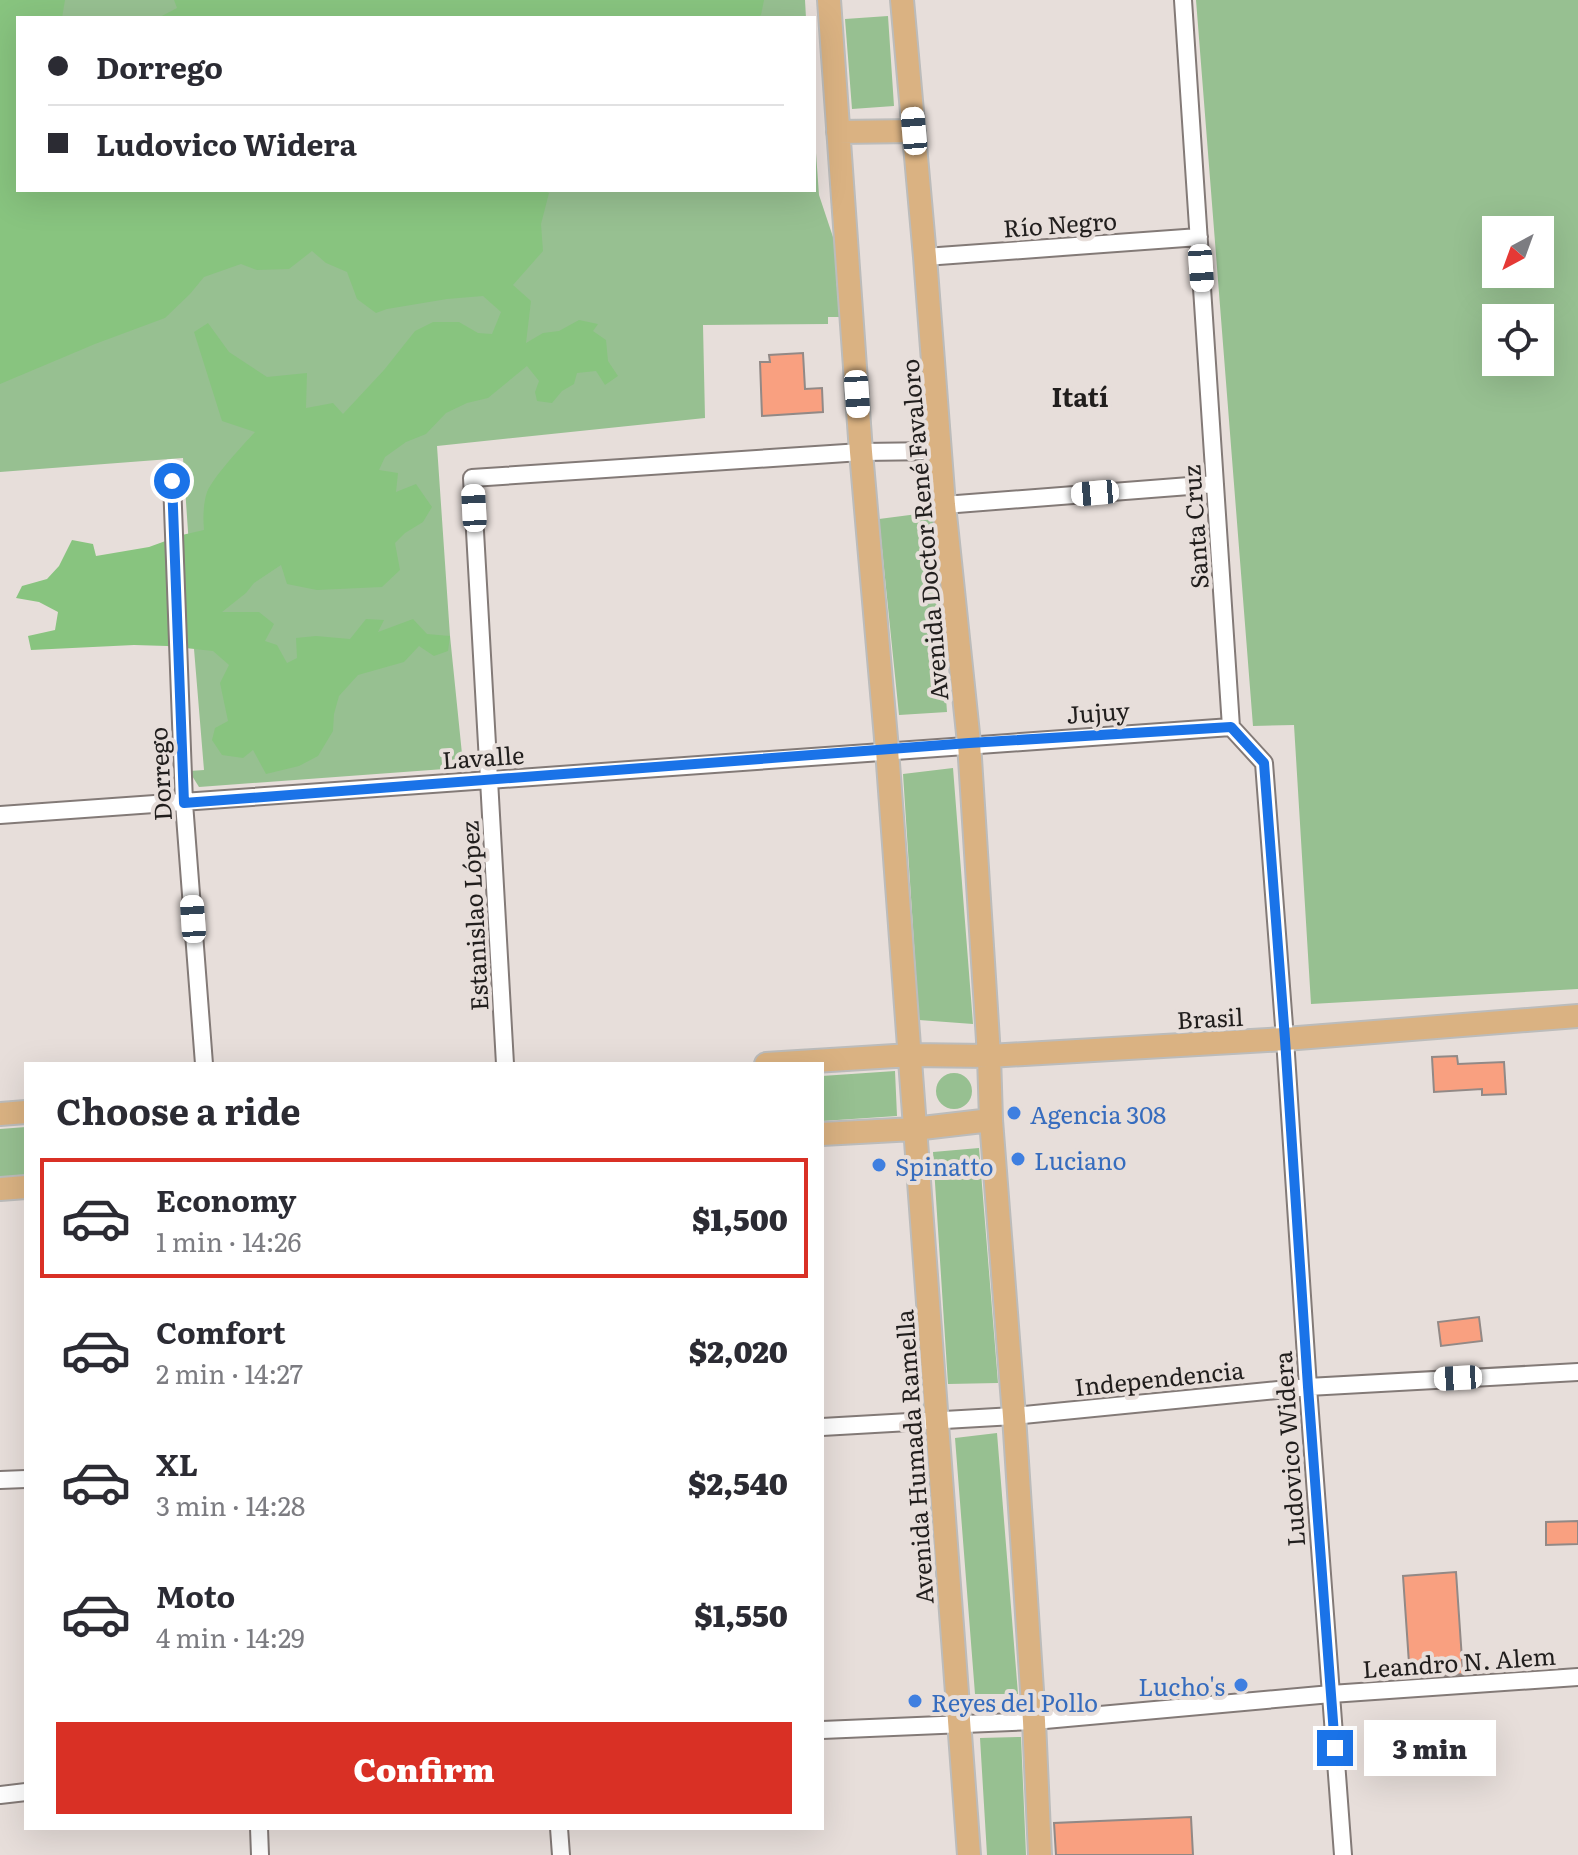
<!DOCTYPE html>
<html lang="en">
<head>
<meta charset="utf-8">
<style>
  :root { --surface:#fff; --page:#f7f7f7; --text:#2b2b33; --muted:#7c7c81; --line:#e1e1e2; --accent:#d93025 }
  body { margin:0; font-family:Literata,serif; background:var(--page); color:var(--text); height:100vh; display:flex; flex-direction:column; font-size:30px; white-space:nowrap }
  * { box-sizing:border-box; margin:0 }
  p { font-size:26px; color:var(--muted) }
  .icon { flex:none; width:44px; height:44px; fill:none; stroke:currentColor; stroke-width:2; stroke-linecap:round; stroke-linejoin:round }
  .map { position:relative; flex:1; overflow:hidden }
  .side { position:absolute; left:24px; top:1062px; width:800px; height:768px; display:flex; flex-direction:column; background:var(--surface); border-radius:0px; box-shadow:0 8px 32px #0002 }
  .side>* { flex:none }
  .banner { position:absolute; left:16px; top:16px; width:800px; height:176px; border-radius:0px; box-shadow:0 8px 32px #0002; display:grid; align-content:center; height:176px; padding:0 32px; background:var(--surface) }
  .needle { width:52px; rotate:221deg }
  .fabs { position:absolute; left:1482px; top:216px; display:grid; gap:16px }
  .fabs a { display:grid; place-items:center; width:72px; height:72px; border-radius:0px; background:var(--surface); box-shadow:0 8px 32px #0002; font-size:40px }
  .end { position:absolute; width:36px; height:36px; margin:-18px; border:10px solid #1a73e8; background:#fff; box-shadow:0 0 0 4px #fff }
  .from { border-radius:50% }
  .bubble { position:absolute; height:56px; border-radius:0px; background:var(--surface); box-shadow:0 8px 32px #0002; font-size:26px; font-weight:800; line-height:56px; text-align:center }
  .car { position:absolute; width:24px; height:48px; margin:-24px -12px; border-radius:10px; box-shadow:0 0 6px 2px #0007; background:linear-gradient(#fff 24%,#345 0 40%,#fff 0 76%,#345 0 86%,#fff 0) }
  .banner b { display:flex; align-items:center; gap:28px; height:76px; font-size:30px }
  .banner b+b { border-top:2px solid var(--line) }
  .banner i { width:20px; height:20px; background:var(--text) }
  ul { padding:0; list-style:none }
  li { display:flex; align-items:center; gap:24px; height:120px; margin:0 16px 12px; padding:0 16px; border:4px solid transparent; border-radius:0px }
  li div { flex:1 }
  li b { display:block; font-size:30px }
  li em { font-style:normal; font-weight:800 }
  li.on { border-color:var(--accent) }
  li>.icon { width:72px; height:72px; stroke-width:1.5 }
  h2 { padding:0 32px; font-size:36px; line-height:96px }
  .button { display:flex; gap:16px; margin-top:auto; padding:16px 32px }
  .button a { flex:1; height:92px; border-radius:0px; background:var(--accent); color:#fff; font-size:32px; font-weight:800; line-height:92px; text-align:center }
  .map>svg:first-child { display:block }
  .green { fill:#97c091; fill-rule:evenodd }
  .forest { fill:#88c47f }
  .building { fill:#f9a080; stroke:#928986; stroke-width:2 }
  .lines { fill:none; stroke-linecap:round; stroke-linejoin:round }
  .minor-casing { stroke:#837a77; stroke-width:20 }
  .major-casing { stroke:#bcbcbb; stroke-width:26 }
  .minor { stroke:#fff; stroke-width:16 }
  .major { stroke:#dab282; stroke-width:22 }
  .route { stroke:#1a73e8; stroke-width:10 }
  .shop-dot { fill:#3f7fe0; stroke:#e7deda; stroke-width:3 }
  .labels { text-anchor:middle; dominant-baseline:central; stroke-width:8; stroke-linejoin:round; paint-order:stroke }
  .street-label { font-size:24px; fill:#211e1d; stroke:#e7deda }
  .shop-label { font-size:24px; fill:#366cbe; stroke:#e7deda; text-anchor:start }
  .neighbourhood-label { font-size:26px; font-weight:bold; fill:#211e1d; stroke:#e7deda }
</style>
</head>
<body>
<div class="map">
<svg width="1578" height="1855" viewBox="0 0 1578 1855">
  <rect width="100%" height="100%" fill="#e7deda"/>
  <!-- green -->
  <path class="green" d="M0,0H805L806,18H18V190H814V125L819,195L836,246V278L840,317H828V324L703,325L705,418L437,446L450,636L462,754L458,768L199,787L189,771L204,770L194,649H196L183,458L0,472Z
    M1196,0H1578V989L1311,1004L1294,725L1253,726ZM1496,230H1540V274H1496ZM1496,318H1540V362H1496Z
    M888,16L894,106L852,109L845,19Z
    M933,512L947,712L899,715L879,519Z
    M953,768L973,1024L919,1020L903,774Z
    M895,1071L897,1116L822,1121V1076Z
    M936 1091a18 18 0 1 1 36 0a18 18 0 1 1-36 0Z
    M26,1127V1179H0V1129Z
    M979,1148L998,1383L948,1384L933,1152Z
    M997,1433L1018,1694H975L955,1438Z
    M1021,1737L1026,1855H987L980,1738Z"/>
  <!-- forest -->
  <path class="forest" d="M0,0H65L62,18H18V190H543L549,193L541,224L543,251L513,285L531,301L526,343L543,333L559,331L579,320L598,324L593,331L606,340L608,361L618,376L605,385L596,371L577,373L574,384L562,391L552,403L537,401L535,392L539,381L527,366L488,398L467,403L446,413L426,434L406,442L385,457L379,470L398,473L396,492L416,484L432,507L423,522L405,533L395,543L400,570L382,587L317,590L287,584L281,565L254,583L246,593L222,612H259L274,624L265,641L277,645L287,663L297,658L296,638L316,636L350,639L366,619L384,620L378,632L413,619L427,634L450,636L448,651L434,656L419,646L404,662L358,675L339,696L334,714L333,731L318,756L299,766L266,774L253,750L243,758L222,755L212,740L215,728L228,721L220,683L229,665L213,651L167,646L134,645L31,650L28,636L55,630L58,612L39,602L16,598L22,586L47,579L59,566L72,540L93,544L96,556L149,547L182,535L204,530C203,519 203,504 207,492C214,476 242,446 255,432L222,421L194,332L208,323L229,352L267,377L307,373L306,408L333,403L343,414L384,370L415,331L433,322H459L478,333L492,334L501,312L483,296L447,299L387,309L376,313L357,299L347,272L326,263L312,251L289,269L257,270L241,264L204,277L190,294L165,318L95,344L0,384Z
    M174,0H764L761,15L756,18H158L177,8Z"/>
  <!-- building -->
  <path class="building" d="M803,353L805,389L822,388L823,412L762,416L760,362H770L769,355Z
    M1457,1056L1458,1064L1504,1062L1506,1094L1482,1095V1089L1434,1092L1432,1057Z
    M1479,1317L1482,1341L1441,1346L1438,1322Z
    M1578,1521V1544L1546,1545V1522Z
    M1456,1572L1463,1674L1410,1678L1403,1576Z
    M1191,1817L1193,1855H1056L1054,1823Z"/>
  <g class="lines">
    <!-- minor casing -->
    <g class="minor-casing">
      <path id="minor" d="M1183,0L1231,727L1264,763L1285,1039L1308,1387L1343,1855
        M925,257L1199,237
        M172,481L184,803L204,1064
        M944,505L1215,484
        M0,815C411,789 820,753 1231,727
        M505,1064L472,478L861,452L939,451
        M822,1427L1014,1416L1308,1387L1578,1372
        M0,1480L26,1479
        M822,1730L1034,1721L1331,1694L1578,1677
        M0,1795L26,1792
        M259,1828L260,1855
        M559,1828L561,1855"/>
    </g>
    <!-- major casing -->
    <g class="major-casing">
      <path id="major" d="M829,0L861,452L887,750L969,1855
        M902,0L925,257L944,505L969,743L989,1056L991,1120L1014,1416L1034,1721L1040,1855
        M838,132L914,131
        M766,1064L911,1055L989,1056L1285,1039L1578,1016
        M0,1114L26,1112
        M822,1134L914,1129L991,1120
        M0,1189L26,1187"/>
    </g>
    <!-- minor -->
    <use href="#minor" class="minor"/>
    <!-- major -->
    <use href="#major" class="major"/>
  </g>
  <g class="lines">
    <!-- route -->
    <path class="route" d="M172,481L184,803L969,743L1231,727L1264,763L1285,1039L1308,1387L1335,1748"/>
  </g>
  <!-- markers -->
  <g class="shop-dot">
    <circle cx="1014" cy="1113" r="8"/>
    <circle cx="1018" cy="1159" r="8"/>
    <circle cx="879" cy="1165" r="8"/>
    <circle cx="1241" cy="1685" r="8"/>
    <circle cx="915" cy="1701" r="8"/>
  </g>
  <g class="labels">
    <!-- street labels -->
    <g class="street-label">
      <text transform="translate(1060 223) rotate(-4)">Río Negro</text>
      <text transform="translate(1194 527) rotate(-94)">Santa Cruz</text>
      <text transform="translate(923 530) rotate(-95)">Avenida Doctor René Favaloro</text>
      <text transform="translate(1098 711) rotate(-4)">Jujuy</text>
      <text transform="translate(483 756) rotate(-4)">Lavalle</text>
      <text transform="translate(159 774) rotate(-93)">Dorrego</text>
      <text transform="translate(473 916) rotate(-93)">Estanislao López</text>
      <text transform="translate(1210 1017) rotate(-3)">Brasil</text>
      <text transform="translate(1159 1377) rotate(-6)">Independencia</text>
      <text transform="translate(1288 1449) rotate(-94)">Ludovico Widera</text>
      <text transform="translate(913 1457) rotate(-94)">Avenida Humada Ramella</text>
      <text transform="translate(1459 1661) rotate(-4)">Leandro N. Alem</text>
    </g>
    <!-- shop labels -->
    <g class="shop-label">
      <text x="1030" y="1113">Agencia 308</text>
      <text x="1034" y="1159">Luciano</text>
      <text x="895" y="1165">Spinatto</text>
      <text x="1225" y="1685" text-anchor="end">Lucho's</text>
      <text x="931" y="1701">Reyes del Pollo</text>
    </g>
    <!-- neighbourhood labels -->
    <g class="neighbourhood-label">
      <text x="1080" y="395">Itatí</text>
    </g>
  </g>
</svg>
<div class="fabs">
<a><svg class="needle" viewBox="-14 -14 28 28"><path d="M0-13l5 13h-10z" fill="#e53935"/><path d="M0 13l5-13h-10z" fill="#7c7c81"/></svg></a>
<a><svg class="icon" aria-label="locate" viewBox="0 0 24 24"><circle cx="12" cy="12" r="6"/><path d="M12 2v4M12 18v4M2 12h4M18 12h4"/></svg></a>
</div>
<i class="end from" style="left:172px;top:481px"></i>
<i class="end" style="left:1335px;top:1748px"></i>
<div class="bubble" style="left:1364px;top:1720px;width:132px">3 min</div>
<i class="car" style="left:914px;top:131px;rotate:355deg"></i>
<i class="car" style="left:1201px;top:268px;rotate:176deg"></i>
<i class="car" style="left:857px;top:394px;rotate:176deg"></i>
<i class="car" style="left:1095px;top:493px;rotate:265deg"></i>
<i class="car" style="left:474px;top:508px;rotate:357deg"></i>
<i class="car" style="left:193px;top:919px;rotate:356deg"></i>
<i class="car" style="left:1458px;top:1378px;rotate:267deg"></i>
<div class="banner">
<b><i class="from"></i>Dorrego</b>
<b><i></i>Ludovico Widera</b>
</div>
<section class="side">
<h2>Choose a ride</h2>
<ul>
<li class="on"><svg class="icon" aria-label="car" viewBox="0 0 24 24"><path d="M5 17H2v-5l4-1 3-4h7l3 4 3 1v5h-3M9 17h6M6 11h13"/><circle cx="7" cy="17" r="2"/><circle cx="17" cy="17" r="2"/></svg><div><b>Economy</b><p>1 min · 14:26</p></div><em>$1,500</em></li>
<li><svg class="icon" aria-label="car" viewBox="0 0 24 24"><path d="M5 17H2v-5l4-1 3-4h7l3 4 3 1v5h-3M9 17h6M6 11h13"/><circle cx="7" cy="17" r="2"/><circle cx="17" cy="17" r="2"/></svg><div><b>Comfort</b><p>2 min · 14:27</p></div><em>$2,020</em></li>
<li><svg class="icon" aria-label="car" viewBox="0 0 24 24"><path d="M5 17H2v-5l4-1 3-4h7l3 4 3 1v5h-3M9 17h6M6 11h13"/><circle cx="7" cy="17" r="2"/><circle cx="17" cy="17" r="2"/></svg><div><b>XL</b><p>3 min · 14:28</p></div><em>$2,540</em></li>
<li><svg class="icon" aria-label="car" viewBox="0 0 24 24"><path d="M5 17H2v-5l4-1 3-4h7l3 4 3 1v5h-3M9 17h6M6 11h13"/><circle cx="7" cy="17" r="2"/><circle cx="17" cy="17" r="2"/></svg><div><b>Moto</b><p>4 min · 14:29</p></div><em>$1,550</em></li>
</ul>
<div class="button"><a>Confirm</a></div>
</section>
</div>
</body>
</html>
